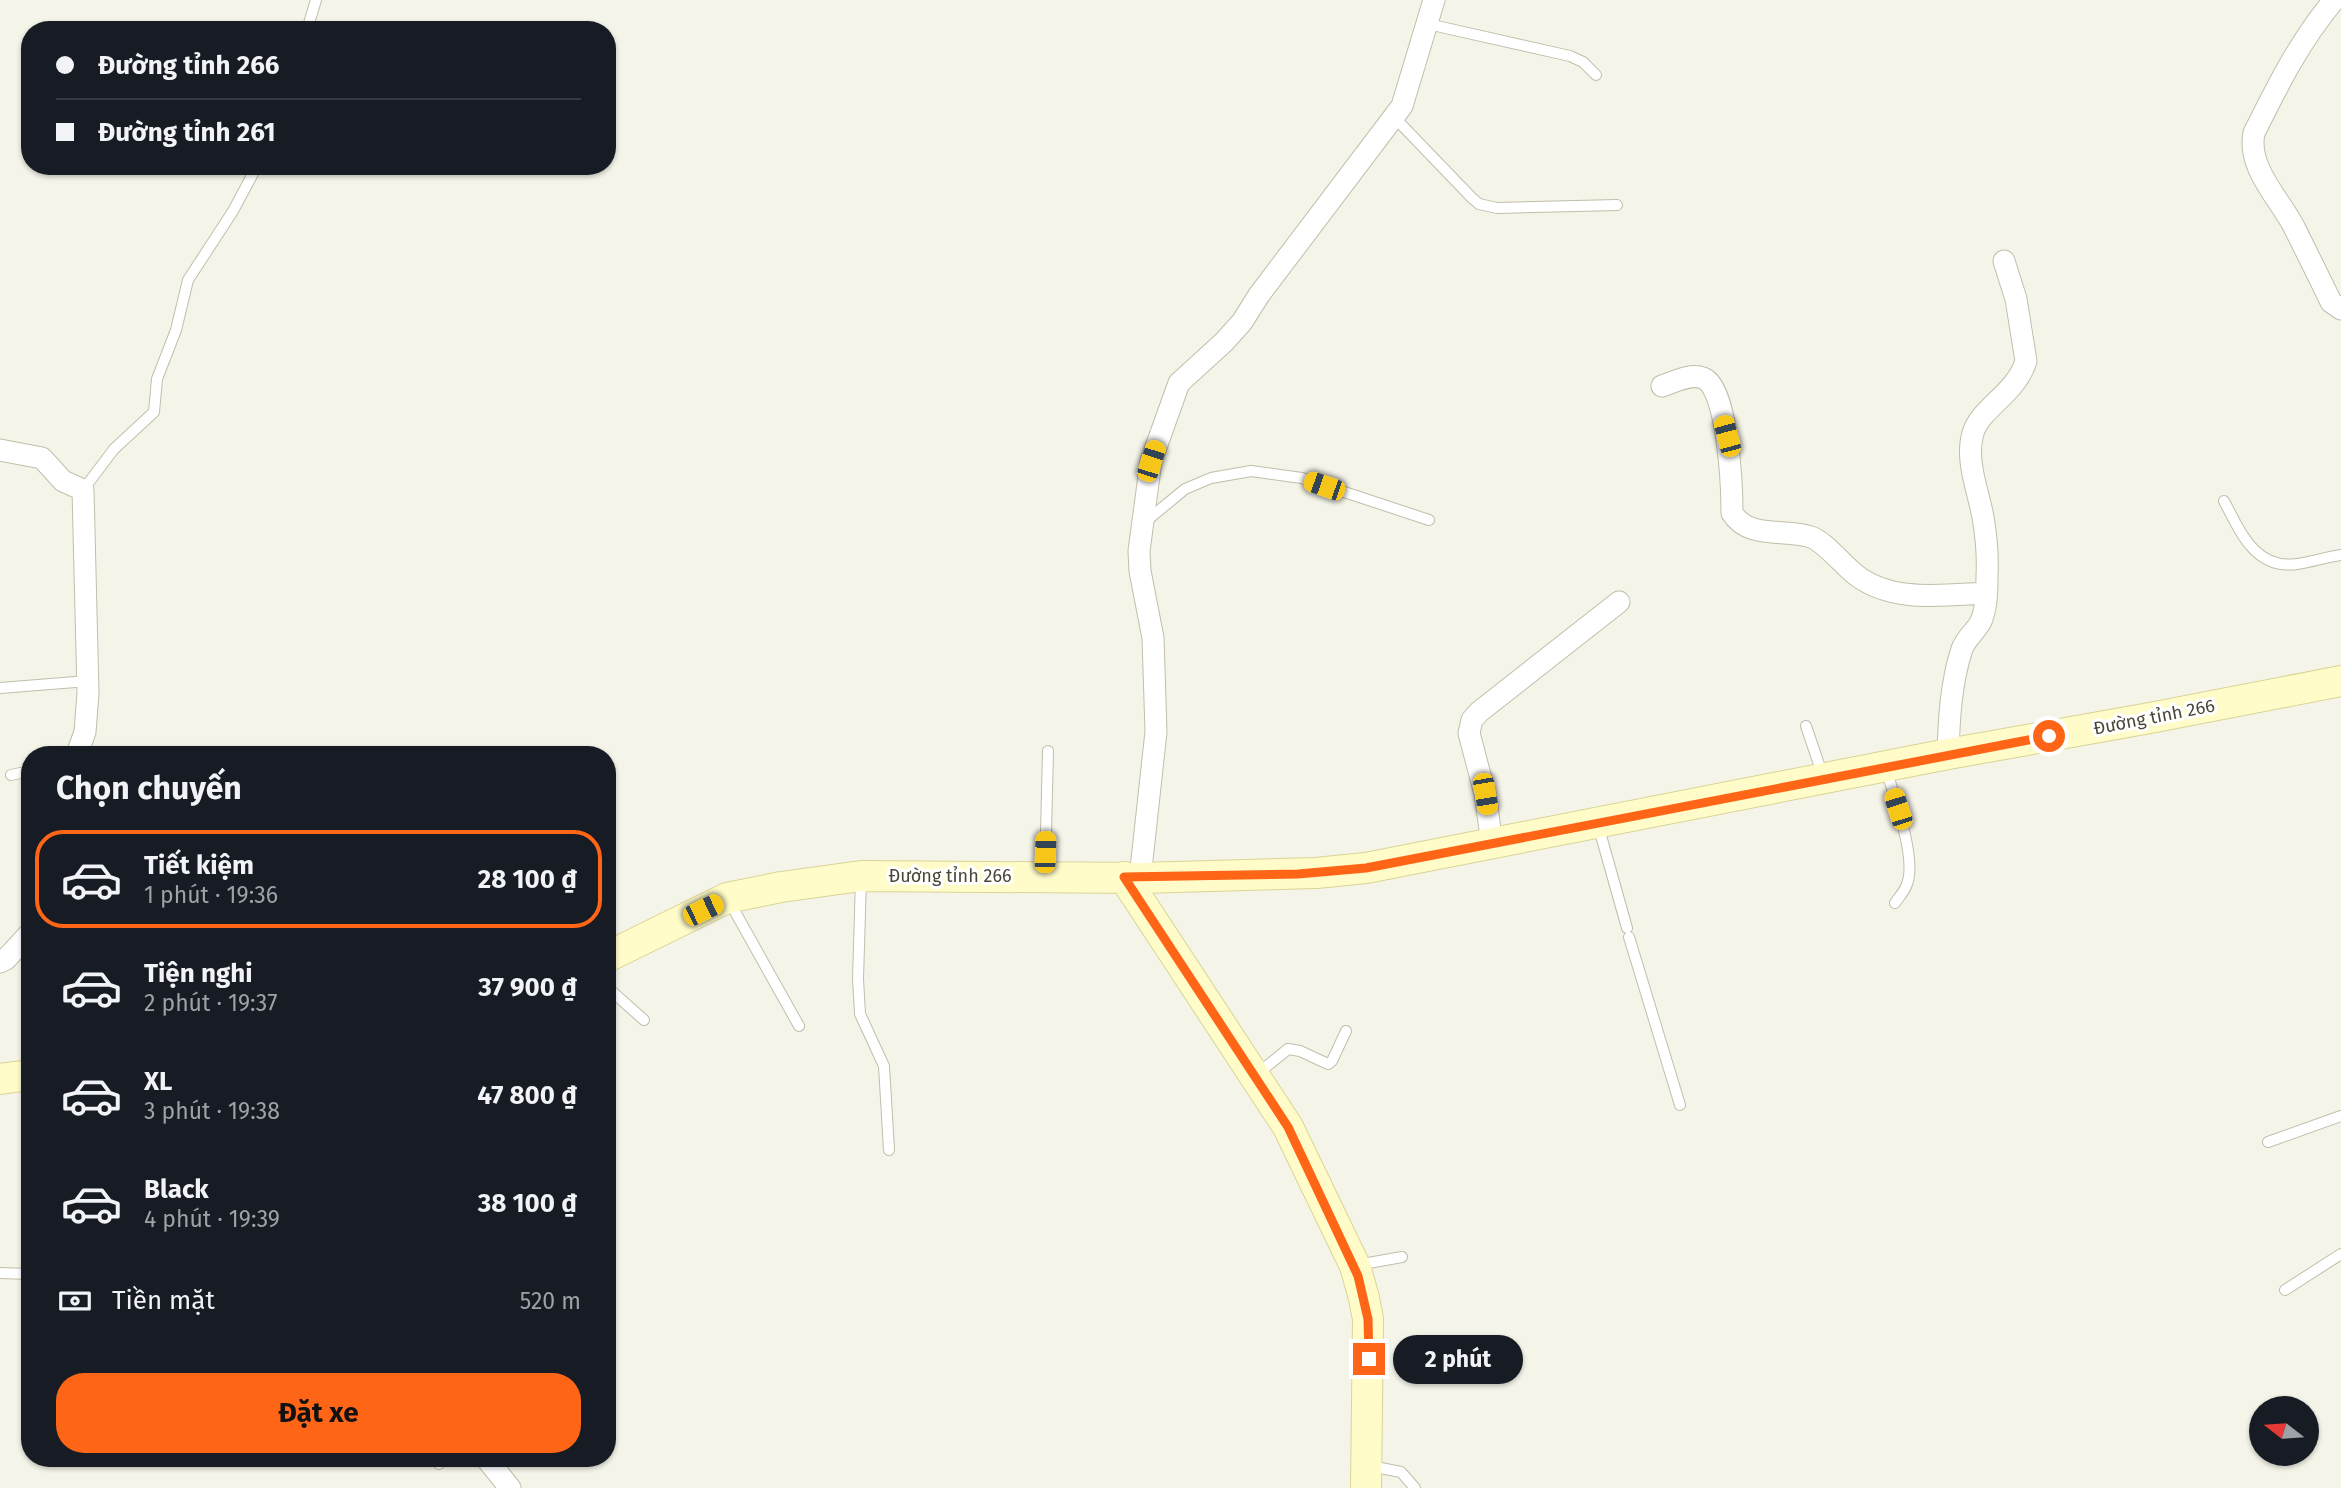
<!DOCTYPE html>
<html lang="vi">
<head>
<meta charset="utf-8">
<style>
  :root { --surface:#171b24; --page:#242831; --text:#f1f3f6; --muted:#9ea1a6; --line:#363941; --accent:#ff6516 }
  body { margin:0; font-family:"Fira Sans",sans-serif; background:var(--page); color:var(--text); height:100vh; display:flex; flex-direction:column; font-size:26px; white-space:nowrap }
  * { box-sizing:border-box; margin:0 }
  p { font-size:23px; color:var(--muted) }
  .icon { flex:none; width:38px; height:38px; fill:none; stroke:currentColor; stroke-width:2; stroke-linecap:round; stroke-linejoin:round }
  .map { position:relative; flex:1; overflow:hidden }
  .details { position:absolute; left:21px; top:746px; width:595px; height:721px; display:flex; flex-direction:column; background:var(--surface); border-radius:28px; box-shadow:0 2px 5px #0004 }
  .details>* { flex:none }
  .top-card { position:absolute; left:21px; top:21px; width:595px; height:154px; border-radius:28px; box-shadow:0 2px 5px #0004; display:grid; align-content:center; height:154px; padding:0 35px; background:var(--surface) }
  .needle { width:46px; rotate:287deg }
  .tools { position:absolute; left:2249px; top:1396px; display:grid; gap:14px }
  .tools a { display:grid; place-items:center; width:70px; height:70px; border-radius:50%; background:var(--surface); box-shadow:0 2px 5px #0004; font-size:35px }
  .end { position:absolute; width:32px; height:32px; margin:-16px; border:9px solid #ff6516; background:#fff; box-shadow:0 0 0 4px #fff }
  .from { border-radius:50% }
  .bubble { position:absolute; height:49px; border-radius:24px; background:var(--surface); box-shadow:0 2px 5px #0004; font-size:23px; font-weight:700; line-height:49px; text-align:center }
  .car { position:absolute; width:21px; height:42px; margin:-21px -10px; border-radius:9px; box-shadow:0 0 5px 2px #0007; background:linear-gradient(#f5c518 24%,#345 0 40%,#f5c518 0 76%,#345 0 86%,#f5c518 0) }
  .top-card b { display:flex; align-items:center; gap:24px; height:66px; font-size:26px }
  .top-card b+b { border-top:2px solid var(--line) }
  .top-card i { width:18px; height:18px; background:var(--text) }
  ul { padding:0; list-style:none }
  li { display:flex; align-items:center; gap:21px; height:98px; margin:0 14px 10px; padding:0 21px; border:4px solid transparent; border-radius:28px }
  li div { flex:1 }
  li b { display:block; font-size:26px }
  li em { font-style:normal; font-weight:700 }
  li.current { border-color:var(--accent) }
  li>.icon { width:63px; height:63px; stroke-width:1.5 }
  h2 { padding:0 35px; font-size:32px; line-height:84px }
  .pay { display:flex; align-items:center; gap:18px; height:77px; padding:0 35px; font-size:26px }
  .pay p { margin-inline-start:auto }
  .primary-button { display:flex; gap:14px; margin-top:auto; padding:14px 35px }
  .primary-button a { flex:1; height:80px; border-radius:28px; background:var(--accent); color:#111; font-size:28px; font-weight:700; line-height:80px; text-align:center }
  .map>svg:first-child { display:block }
  .lines { fill:none; stroke-linecap:round; stroke-linejoin:round }
  .lane-casing { stroke:#c2beaa; stroke-width:12 }
  .street-casing { stroke:#c2beaa; stroke-width:23 }
  .secondary-casing { stroke:#d9d495; stroke-width:32 }
  .lane { stroke:#fff; stroke-width:10 }
  .street { stroke:#fff; stroke-width:21 }
  .secondary { stroke:#fffcc9; stroke-width:30 }
  .route { stroke:#ff6516; stroke-width:9 }
  .labels { text-anchor:middle; dominant-baseline:central; stroke-width:6; stroke-linejoin:round; paint-order:stroke }
  .street-label { font-size:18px; fill:#4a4636; stroke:#fff }
</style>
</head>
<body>
<div class="map">
<svg width="2341" height="1488" viewBox="0 0 2341 1488">
  <rect width="100%" height="100%" fill="#f5f4e9"/>
  <g class="lines">
    <!-- lane casing -->
    <g class="lane-casing">
      <path id="lane" d="M1428,24L1570,56L1583,62L1596,75
        M307,30L316,0
        M1394,117L1472,198L1479,204L1497,208L1617,205
        M83,490L114,449L154,412L157,379L176,330L188,280L233,211L257,166
        M2224,501C2240,531 2255,570 2297,564C2312,562 2326,557 2341,555
        M1145,522L1185,489L1211,478L1251,471L1302,478L1429,520
        M0,688L88,681
        M1806,726L1823,776
        M1886,769C1894,796 1917,859 1907,884C1905,891 1899,897 1895,903
        M11,775L30,771
        M1598,825L1627,928
        M1045,874L1048,751
        M861,879L858,979L860,1014L884,1066L889,1150
        M729,901L799,1026
        M1629,937L1680,1105
        M607,987L644,1020
        M1256,1075L1288,1049L1300,1051L1328,1064L1332,1061L1346,1031
        M2268,1142L2341,1116
        M1357,1265L1402,1257
        M0,1273L30,1274
        M2285,1290L2341,1254
        M439,1464L443,1458
        M1370,1466L1401,1472L1415,1488"/>
    </g>
    <!-- street casing -->
    <g class="street-casing">
      <path id="street" d="M2334,0C2298,44 2279,83 2254,133C2247,167 2278,197 2293,225C2306,251 2319,277 2331,302L2341,309
        M1662,386C1674,382 1690,373 1703,378C1728,387 1732,488 1732,513C1749,540 1785,528 1811,537C1825,542 1843,565 1856,575C1892,603 1943,595 1986,593
        M0,450L42,458L63,481L83,490L88,693L85,732L77,754
        M1948,754C1949,719 1951,682 1962,649C1966,638 1975,632 1980,623C1987,610 1987,589 1987,575C1988,557 1986,535 1983,517C1978,490 1965,460 1973,433C1981,407 2016,394 2026,361L2016,299L2004,261
        M1492,843L1485,794L1469,733L1472,720L1479,712L1619,602
        M1140,878L1156,732L1153,638L1140,571L1139,551L1151,461L1179,383L1224,342L1242,322L1259,295L1402,106L1434,0
        M0,962L6,959L30,933
        M486,1458L510,1488"/>
    </g>
    <!-- secondary casing -->
    <g class="secondary-casing">
      <path id="secondary" d="M1124,877L1288,1127L1355,1266L1364,1298L1368,1319L1366,1488
        M607,957L727,898L781,887L861,876L1140,878L1316,873L1366,868L1948,754L2150,718L2341,681
        M0,1079L30,1075"/>
    </g>
    <!-- lane -->
    <use href="#lane" class="lane"/>
    <!-- street -->
    <use href="#street" class="street"/>
    <!-- secondary -->
    <use href="#secondary" class="secondary"/>
  </g>
  <g class="lines">
    <!-- route -->
    <path class="route" d="M1369,1359L1368,1319L1358,1276L1288,1127L1124,877L1298,874L1366,868L2049,736"/>
  </g>
  <g class="labels">
    <!-- street labels -->
    <g class="street-label">
      <text transform="translate(2154 717) rotate(-11)">Đường tỉnh 266</text>
      <text x="950" y="876">Đường tỉnh 266</text>
    </g>
  </g>
</svg>
<div class="tools">
<a><svg class="needle" viewBox="-14 -14 28 28"><path d="M0-13l5 13h-10z" fill="#e53935"/><path d="M0 13l5-13h-10z" fill="#9ea1a6"/></svg></a>
</div>
<i class="end from" style="left:2049px;top:736px"></i>
<i class="end" style="left:1369px;top:1359px"></i>
<div class="bubble" style="left:1393px;top:1335px;width:130px">2 phút</div>
<i class="car" style="left:1727px;top:436px;rotate:345deg"></i>
<i class="car" style="left:1151px;top:461px;rotate:18deg"></i>
<i class="car" style="left:1324px;top:486px;rotate:289deg"></i>
<i class="car" style="left:1485px;top:794px;rotate:170deg"></i>
<i class="car" style="left:1898px;top:809px;rotate:342deg"></i>
<i class="car" style="left:1045px;top:852px;rotate:2deg"></i>
<i class="car" style="left:703px;top:910px;rotate:64deg"></i>
<div class="top-card">
<b><i class="from"></i>Đường tỉnh 266</b>
<b><i></i>Đường tỉnh 261</b>
</div>
<section class="details">
<h2>Chọn chuyến</h2>
<ul>
<li class="current"><svg class="icon" aria-label="car" viewBox="0 0 24 24"><path d="M5 17H2v-5l4-1 3-4h7l3 4 3 1v5h-3M9 17h6M6 11h13"/><circle cx="7" cy="17" r="2"/><circle cx="17" cy="17" r="2"/></svg><div><b>Tiết kiệm</b><p>1 phút · 19:36</p></div><em>28 100 ₫</em></li>
<li><svg class="icon" aria-label="car" viewBox="0 0 24 24"><path d="M5 17H2v-5l4-1 3-4h7l3 4 3 1v5h-3M9 17h6M6 11h13"/><circle cx="7" cy="17" r="2"/><circle cx="17" cy="17" r="2"/></svg><div><b>Tiện nghi</b><p>2 phút · 19:37</p></div><em>37 900 ₫</em></li>
<li><svg class="icon" aria-label="car" viewBox="0 0 24 24"><path d="M5 17H2v-5l4-1 3-4h7l3 4 3 1v5h-3M9 17h6M6 11h13"/><circle cx="7" cy="17" r="2"/><circle cx="17" cy="17" r="2"/></svg><div><b>XL</b><p>3 phút · 19:38</p></div><em>47 800 ₫</em></li>
<li><svg class="icon" aria-label="car" viewBox="0 0 24 24"><path d="M5 17H2v-5l4-1 3-4h7l3 4 3 1v5h-3M9 17h6M6 11h13"/><circle cx="7" cy="17" r="2"/><circle cx="17" cy="17" r="2"/></svg><div><b>Black</b><p>4 phút · 19:39</p></div><em>38 100 ₫</em></li>
</ul>
<div class="pay"><svg class="icon" aria-label="cash" viewBox="0 0 24 24"><path d="M3 7h18v10H3z"/><circle cx="12" cy="12" r="2"/></svg>Tiền mặt<p>520 m</p></div>
<div class="primary-button"><a>Đặt xe</a></div>
</section>
</div>
</body>
</html>
